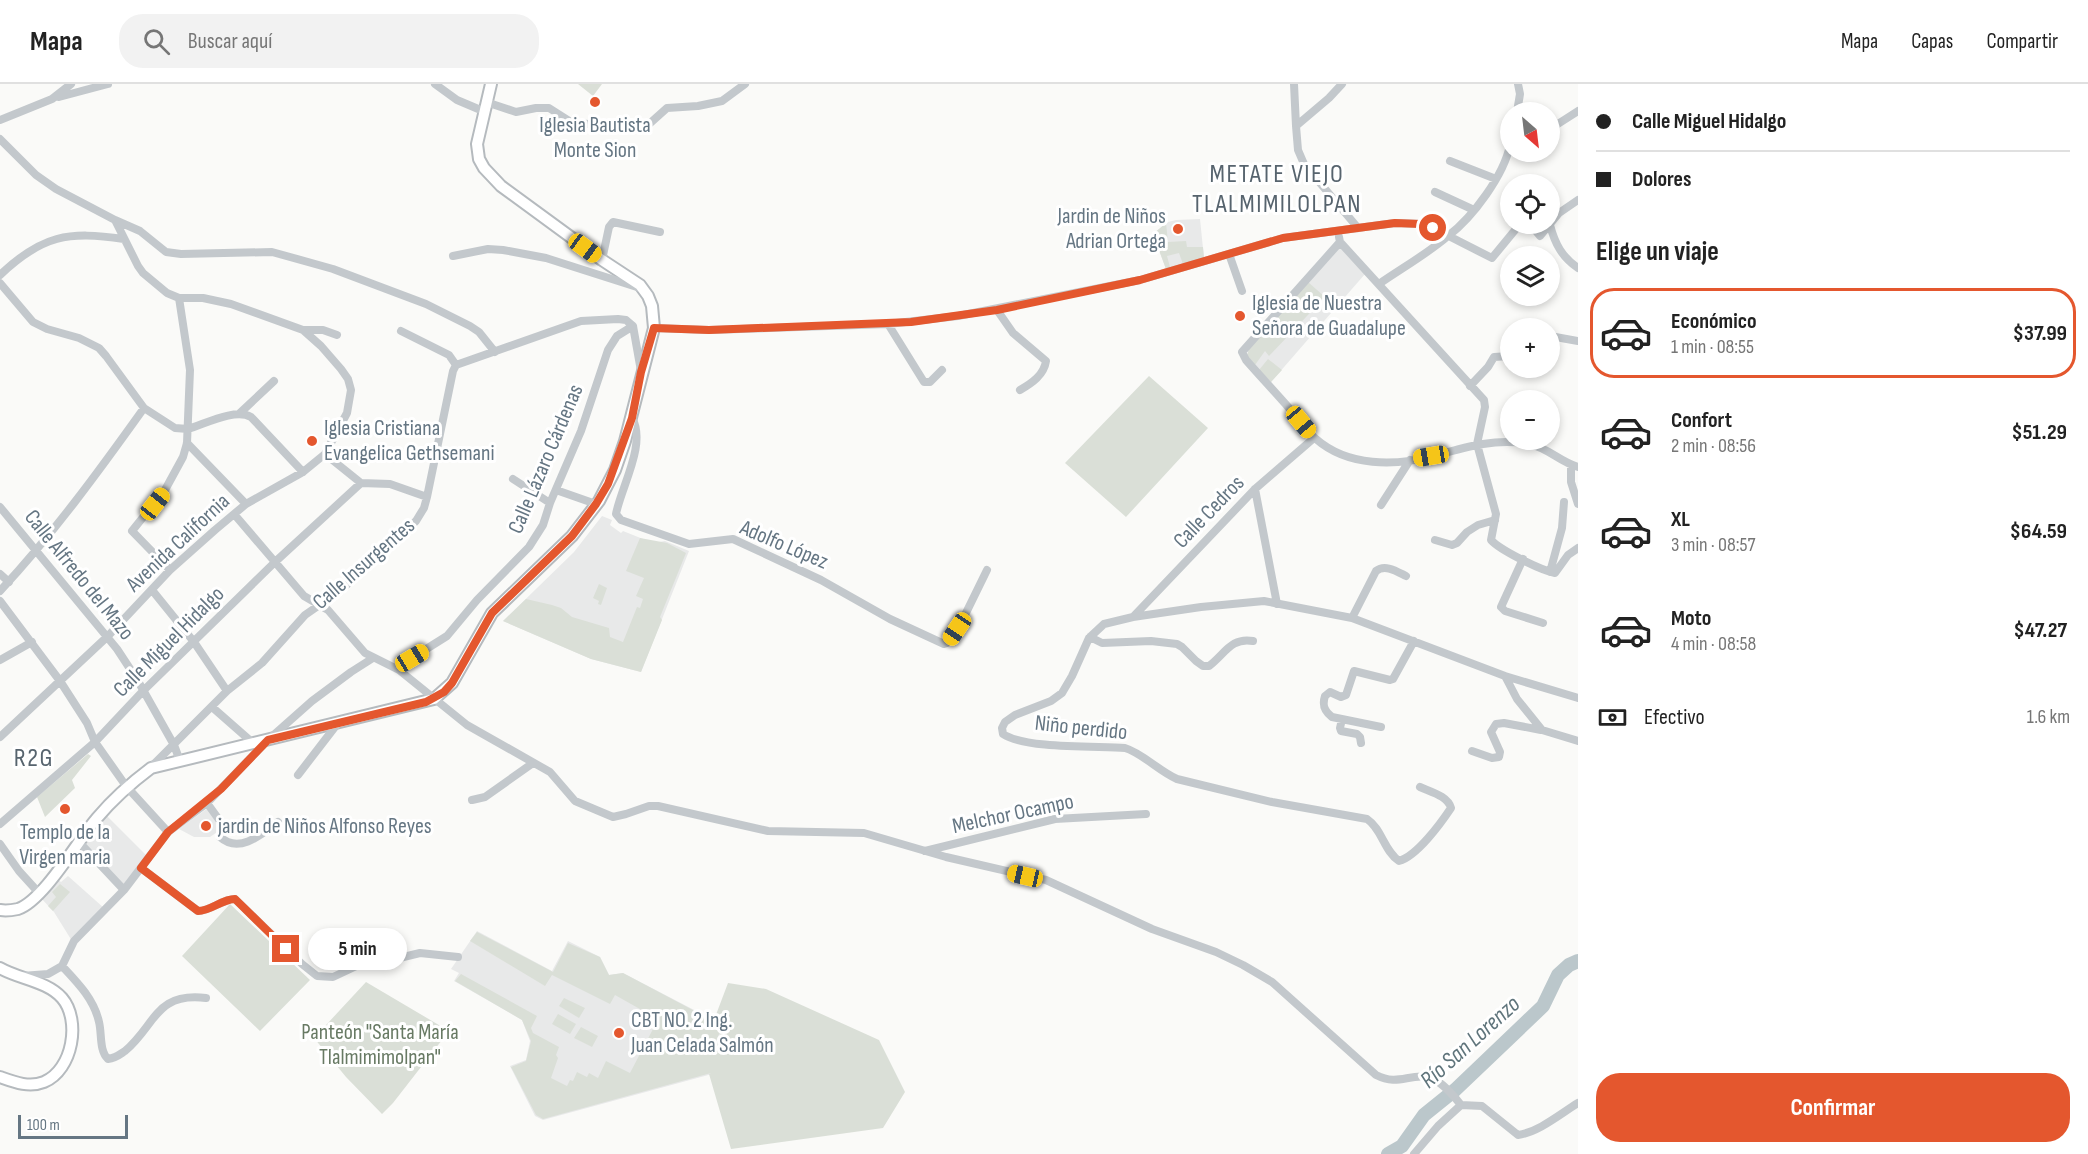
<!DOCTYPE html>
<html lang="es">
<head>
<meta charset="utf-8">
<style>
  :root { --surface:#fff; --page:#f2f2f2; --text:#222; --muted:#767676; --line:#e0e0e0; --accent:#e4572e }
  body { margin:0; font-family:"Sofia Sans Condensed",sans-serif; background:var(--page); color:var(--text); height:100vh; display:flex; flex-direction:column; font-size:22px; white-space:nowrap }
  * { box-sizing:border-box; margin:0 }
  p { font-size:20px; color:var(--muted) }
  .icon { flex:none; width:33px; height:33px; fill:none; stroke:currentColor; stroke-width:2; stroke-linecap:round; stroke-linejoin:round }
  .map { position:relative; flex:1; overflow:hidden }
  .sheet { display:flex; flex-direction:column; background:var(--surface); width:510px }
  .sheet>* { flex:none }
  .top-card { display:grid; align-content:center; height:132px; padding:0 18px; background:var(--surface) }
  .needle { width:39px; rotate:152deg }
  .controls { position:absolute; left:1500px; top:18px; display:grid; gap:12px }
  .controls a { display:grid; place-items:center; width:60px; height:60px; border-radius:50%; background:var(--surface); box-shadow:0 3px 9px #0003; font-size:30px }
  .scale { position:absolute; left:18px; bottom:15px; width:110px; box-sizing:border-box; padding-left:6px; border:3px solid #657683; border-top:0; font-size:16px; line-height:21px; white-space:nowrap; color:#657683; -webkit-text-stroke:4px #fff; paint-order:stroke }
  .end { position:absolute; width:27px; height:27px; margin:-14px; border:8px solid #e4572e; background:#fff; box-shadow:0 0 0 3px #fff }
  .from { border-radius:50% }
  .bubble { position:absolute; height:42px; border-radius:21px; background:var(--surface); box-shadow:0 3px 9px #0003; font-size:20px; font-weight:700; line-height:42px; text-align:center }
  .car { position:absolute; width:18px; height:36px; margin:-18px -9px; border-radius:8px; box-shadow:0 0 4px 2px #0007; background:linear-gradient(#f5c518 24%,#345 0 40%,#f5c518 0 76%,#345 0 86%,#f5c518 0) }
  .top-card b { display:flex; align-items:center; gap:21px; height:57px; font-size:22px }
  .top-card b+b { border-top:2px solid var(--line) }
  .top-card i { width:15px; height:15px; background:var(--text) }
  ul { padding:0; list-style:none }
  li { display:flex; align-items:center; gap:18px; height:90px; margin:0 12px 9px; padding:0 6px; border:3px solid transparent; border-radius:24px }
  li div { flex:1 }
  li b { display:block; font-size:22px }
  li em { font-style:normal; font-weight:700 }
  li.current { border-color:var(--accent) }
  li>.icon { width:54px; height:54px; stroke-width:1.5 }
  h2 { padding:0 18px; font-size:27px; line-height:72px }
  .pay { display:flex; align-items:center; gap:15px; height:66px; padding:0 18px; font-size:22px }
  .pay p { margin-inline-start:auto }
  .button { display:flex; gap:12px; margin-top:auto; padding:12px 18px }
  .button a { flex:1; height:69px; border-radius:24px; background:var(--accent); color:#fff; font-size:24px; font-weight:700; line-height:69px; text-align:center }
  header { display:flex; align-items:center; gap:36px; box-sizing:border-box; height:84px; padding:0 30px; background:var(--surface); border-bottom:2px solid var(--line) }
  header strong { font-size:28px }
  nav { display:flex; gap:33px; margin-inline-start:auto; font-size:21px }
  .search { width:420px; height:54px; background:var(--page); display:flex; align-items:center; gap:15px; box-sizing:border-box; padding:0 21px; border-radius:24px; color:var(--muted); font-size:22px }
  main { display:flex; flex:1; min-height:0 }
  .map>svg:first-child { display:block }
  .built { fill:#e8e9e9 }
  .green { fill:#dadfd7 }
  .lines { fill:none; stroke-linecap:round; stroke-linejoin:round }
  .river { stroke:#bbc7cb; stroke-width:14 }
  .major-casing { stroke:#b5babe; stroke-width:14 }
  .minor { stroke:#c3c8cc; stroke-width:8 }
  .major { stroke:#fff; stroke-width:10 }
  .route { stroke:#e4572e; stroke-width:8 }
  .poi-dot { fill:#e4572e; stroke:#fff; stroke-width:2 }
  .labels { text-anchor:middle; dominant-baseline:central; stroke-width:6; stroke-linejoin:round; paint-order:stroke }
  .poi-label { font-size:22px; fill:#657683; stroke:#fff; text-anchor:start }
  .street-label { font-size:22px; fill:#657683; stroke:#fff }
  .park-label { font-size:22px; fill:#687a64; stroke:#fff }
  .water-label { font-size:24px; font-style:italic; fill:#60757c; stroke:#fff }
  .quarter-label { font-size:26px; letter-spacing:1.5px; fill:#57646e; stroke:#fff }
</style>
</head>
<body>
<header>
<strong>Mapa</strong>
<div class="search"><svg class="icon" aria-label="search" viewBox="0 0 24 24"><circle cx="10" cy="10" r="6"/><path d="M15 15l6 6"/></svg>Buscar aquí</div>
<nav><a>Mapa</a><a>Capas</a><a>Compartir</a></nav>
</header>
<main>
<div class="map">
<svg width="1578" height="1070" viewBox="0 0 1578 1070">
  <rect width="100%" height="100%" fill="#fafaf8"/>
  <!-- built -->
  <path class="built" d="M1200,135L1204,174L1166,185L1153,150L1168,138L1176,136Z
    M1340,163L1365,190L1271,298L1247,273L1249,265Z
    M602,432L612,436L610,441L621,449L623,447L658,461L659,458L665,457L689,467L641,588L591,575L503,537L574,468Z
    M208,724L223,744L210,753H194L179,745Z
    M106,731L148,773L125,803L83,758Z
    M68,792L104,824L72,857L54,828L40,813L55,793L61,798Z
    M477,847L552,887L568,857L600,873L609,891L623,889L750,955L734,984L543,1036L535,1032L510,982L526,976L530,957L522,936L454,897L459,889L451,885Z"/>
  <!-- green -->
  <path class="green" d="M578,0H602L593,12Z
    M1166,139L1168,158L1186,157L1187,163H1203L1204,174L1183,180L1179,169L1167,172L1170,183L1166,185L1153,150Z
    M1308,198L1325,213L1269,272L1265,267L1255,281L1247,271L1249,265Z
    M1268,275L1282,286L1271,298L1259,286Z
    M1149,292L1208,344L1126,433L1065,379Z
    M640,454L667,459L686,469L660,533L662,536L641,588L591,575L503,537L526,515L552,521L561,524L572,533L609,544L610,553L623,558L637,523L640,524L643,515L636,512L644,494L626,487Z
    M599,500L607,504L601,521L598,520L599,517L593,514Z
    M88,670L91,672L72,696L75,704L45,733L37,713Z
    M60,800L70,808L53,827L48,822L56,813L52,808Z
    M230,820L310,896L260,947L182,872Z
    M477,848L553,888L568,859L600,873L609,891L623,889L723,942L710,969L725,942L714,936L728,899L766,905L879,956L905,1008L883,1044L731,1065L709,990L711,989L543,1035L536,1031L511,983L526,977L531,957L522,936L455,897L461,890L537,932L531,944L533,949L559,963L556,971L558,974L551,994L567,1002L570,996L573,997L577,988L587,993L589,989L598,994L606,977L630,989L653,945L647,941V929L615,911L610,920L552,891L545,902L470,857Z
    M366,898L449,947L393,1019L382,1030L346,993L314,954Z
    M564,914L585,924L579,934L559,922Z
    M558,930L576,940L570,950L552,940Z
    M581,943L598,952L592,963L574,954Z"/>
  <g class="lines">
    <!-- river -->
    <path class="river" d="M1388,1070L1402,1062L1424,1031L1455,1006L1543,922L1558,891L1569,881L1578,877"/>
    <!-- major casing -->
    <g class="major-casing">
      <path id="major" d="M0,826C6,827 13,826 18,825C44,816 78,756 97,734C113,715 131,699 151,684L434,615L452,599L492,529L572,452L599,417L615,386L625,357L654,244L652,222L648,212L640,201L602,176L501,102L484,84L479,75L477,60L491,0
        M0,884C19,895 47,897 62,914C81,936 73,986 44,998C29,1004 14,998 0,993"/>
    </g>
    <!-- minor -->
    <path class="minor" d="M435,0L457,16L483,27
      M1294,0L1296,42
      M1342,0L1329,14L1296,42L1298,66L1304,80L1358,144
      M59,13L108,0
      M486,18L516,28L536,24H549L571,38L588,40L621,39L648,41L667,24L698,22L722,17L745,0
      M1517,28L1520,10L1518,0
      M0,36L52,15L71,0
      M1550,45L1578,27
      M0,55L36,91L56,105L115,136L138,182L143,189L167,209L179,214H203L231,220L303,246L321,262L341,285L348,295L351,306L347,329L325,370L303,388L246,420L215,446L170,486L108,552L0,653
      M1450,77L1496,95
      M1435,108L1474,126
      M115,136L140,147L166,168L181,170L272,168L333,185L426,220L470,242L479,248L495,268
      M1530,140L1540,152L1559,129L1578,116
      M1550,141C1555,160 1562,173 1578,184
      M1339,153L1340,158L1484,316L1485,323L1477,360L1496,430L1491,456C1500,466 1540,486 1555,489L1568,471L1578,464
      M1340,158L1242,268L1246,276C1260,292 1275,308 1289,324C1298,334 1306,347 1316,355C1348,383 1395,382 1434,372C1466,363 1495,354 1529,360C1547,363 1560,378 1578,383
      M1229,170L1242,207
      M453,172L488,165L503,166L546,174L640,204
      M602,176L609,143L613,138L660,148
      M0,191C42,151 68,147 124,155
      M0,199L33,238L47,245L79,254L99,264L106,272L144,324L175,344L188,345C205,340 235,324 251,333L303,388
      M1379,200C1402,184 1427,170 1448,152C1473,133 1504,91 1510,61
      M997,226L1013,249L1046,277C1044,291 1032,299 1020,306
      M888,240L924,298H930L942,286
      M654,244L709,246L888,240L958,232L1140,196L1283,154L1395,139L1421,140L1433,144L1492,174L1520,140
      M304,246H323L337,251
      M401,247L449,271L456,281
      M1550,252L1578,257
      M1470,302L1488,283L1494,273L1510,272
      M240,329L274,297
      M632,334C647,360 621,403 616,430L621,436L689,460L733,455L821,496L890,535L944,560L947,559L964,533L987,486
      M187,359L246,420
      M325,370L361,399L390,400L427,413
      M1571,381V398L1578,420
      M513,395L550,419
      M1255,405L1277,520
      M556,406L596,420
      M1381,421L1410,376
      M0,423L117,565L138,597L174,661L180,677
      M234,430L304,512L328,526L365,569L399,586L467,641L550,688L575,717L613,733L626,730L649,722H658L768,747L864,749L946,773L1046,796L1059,802L1152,845L1216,868L1243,881L1272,898L1376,991C1398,1002 1407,990 1428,993C1439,995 1454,1012 1461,1021L1438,1042L1414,1070
      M1435,456L1452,461L1457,459L1467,448L1478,441L1495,436
      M1523,475L1501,523L1505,527L1543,539
      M170,486L132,447L165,406L183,373L187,359L190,286L179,214
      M1550,488L1562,444L1564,418
      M0,490L9,498
      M152,506L194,558L227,607
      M0,507C53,450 99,387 144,324
      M0,517L60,597L87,639L95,658L126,702L168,748
      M1133,533L1255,405L1314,354
      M1352,534L1376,487C1385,480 1396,487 1406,492
      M1090,553L1102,559L1151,557L1177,560L1182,563L1196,577L1203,582H1209C1225,570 1231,553 1253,557
      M0,576L32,558
      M396,584L447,552L477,516L529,463L543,441L550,419L581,347L608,266L617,252L633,242
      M1505,592L1578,614
      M212,623L253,659
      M1342,635L1340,644L1341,647L1357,650L1360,653L1361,659
      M1381,643L1332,633C1324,627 1322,621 1325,612L1330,608L1341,613L1346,611L1354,587L1390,596L1393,595L1414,557
      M1472,667L1492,674L1499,673L1500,668L1491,648L1496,640L1504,639L1541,646
      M151,683L227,607L262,579L305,531L341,506L416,437L424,424L427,413L453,287L456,281L581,237L618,235L626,236L633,242L641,287
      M298,691L338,639
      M1420,703C1431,708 1448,712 1451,724C1441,739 1417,772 1399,777C1384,767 1382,745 1367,735L1272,718L1177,695C1159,687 1142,669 1125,664C1097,662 1025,665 1003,650L1002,644L1005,638L1015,631L1051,617L1062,609L1072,592L1089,554L1104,540L1133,533L1201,523L1264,517L1352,534L1505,592L1517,615L1542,646L1578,657
      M472,716L485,713L533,679
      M207,719L225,744L220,753C239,770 261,751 278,738
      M0,740L95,658L143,607L275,478L361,399
      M78,757L124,806
      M0,760L19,787L39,809
      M925,767L1055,735L1146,730
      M141,784L198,827C211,827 222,815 235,815L302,880L317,892L333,893L365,878L387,877L420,869L458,873
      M62,882C77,898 94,915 99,938C102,949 99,967 108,975C116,974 119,971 125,967C156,941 155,908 206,914
      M22,892L48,890L62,882L74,857L124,806L168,748L207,719L268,656L312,617L351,588L373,574
      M1461,1021L1482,1022L1518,1051C1539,1048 1560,1030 1578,1019"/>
    <!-- major -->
    <use href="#major" class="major"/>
  </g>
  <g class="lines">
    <!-- route -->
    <path class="route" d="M286,865L235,815C222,815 211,827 198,827L141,784L168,748L221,705L268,656L426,618L444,608L452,599L492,529L572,452L596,420L608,400L632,334L641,288L654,244L709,246L911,238L997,226L1140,196L1283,154L1395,139L1421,140L1433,144"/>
  </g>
  <!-- markers -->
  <g class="poi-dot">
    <circle cx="595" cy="18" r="6"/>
    <circle cx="1178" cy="145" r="6"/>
    <circle cx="1240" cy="232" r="6"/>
    <circle cx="312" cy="357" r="6"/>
    <circle cx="65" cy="725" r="6"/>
    <circle cx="206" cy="742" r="6"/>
    <circle cx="619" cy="949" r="6"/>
  </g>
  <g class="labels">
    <!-- poi labels -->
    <g class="poi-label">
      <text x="595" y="41" text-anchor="middle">Iglesia Bautista<tspan x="595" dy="25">Monte Sion</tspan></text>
      <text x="1166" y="132" text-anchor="end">Jardin de Niños<tspan x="1166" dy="25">Adrian Ortega</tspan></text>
      <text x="1252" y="219">Iglesia de Nuestra<tspan x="1252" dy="25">Señora de Guadalupe</tspan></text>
      <text x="324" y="344">Iglesia Cristiana<tspan x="324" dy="25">Evangelica Gethsemani</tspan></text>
      <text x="218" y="742">jardin de Niños Alfonso Reyes</text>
      <text x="65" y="748" text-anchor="middle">Templo de la<tspan x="65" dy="25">Virgen maria</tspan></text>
      <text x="631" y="936">CBT NO. 2 Ing.<tspan x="631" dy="25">Juan Celada Salmón</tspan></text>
    </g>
    <!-- street labels -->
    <g class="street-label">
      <text transform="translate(546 375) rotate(-67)">Calle Lázaro Cárdenas</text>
      <text transform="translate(1209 428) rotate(-46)">Calle Cedros</text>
      <text transform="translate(178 459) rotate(-43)">Avenida California</text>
      <text transform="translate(784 461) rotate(23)">Adolfo López</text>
      <text transform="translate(364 480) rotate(-41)">Calle Insurgentes</text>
      <text transform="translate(79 491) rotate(51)">Calle Alfredo del Mazo</text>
      <text transform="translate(169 558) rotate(-45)">Calle Miguel Hidalgo</text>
      <text transform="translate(1081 644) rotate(6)">Niño perdido</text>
      <text transform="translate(1013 730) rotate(-12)">Melchor Ocampo</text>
    </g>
    <!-- park labels -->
    <g class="park-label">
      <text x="380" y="948">Panteón "Santa María<tspan x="380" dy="25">Tlalmimimolpan"</tspan></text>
    </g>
    <!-- water labels -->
    <g class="water-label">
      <text transform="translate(1470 958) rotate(-42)">Río San Lorenzo</text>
    </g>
    <!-- quarter labels -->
    <g class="quarter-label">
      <text x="1277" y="90">METATE VIEJO<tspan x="1277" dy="30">TLALMIMILOLPAN</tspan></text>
      <text x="34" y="674">R2G</text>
    </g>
  </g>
</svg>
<div class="controls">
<a><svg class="needle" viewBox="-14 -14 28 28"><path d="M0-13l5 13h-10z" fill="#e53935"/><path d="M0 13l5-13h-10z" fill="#767676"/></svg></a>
<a><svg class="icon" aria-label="locate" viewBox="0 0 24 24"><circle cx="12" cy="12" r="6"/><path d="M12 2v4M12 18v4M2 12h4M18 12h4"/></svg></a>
<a><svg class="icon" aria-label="layers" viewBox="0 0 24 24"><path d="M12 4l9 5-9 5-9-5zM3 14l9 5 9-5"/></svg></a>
<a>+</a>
<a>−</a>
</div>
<div class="scale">100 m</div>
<i class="end from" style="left:1433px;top:144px"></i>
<i class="end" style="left:286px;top:865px"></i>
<div class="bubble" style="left:308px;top:844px;width:99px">5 min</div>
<i class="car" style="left:585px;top:164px;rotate:126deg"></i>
<i class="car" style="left:1301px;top:338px;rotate:140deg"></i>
<i class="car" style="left:1431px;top:372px;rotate:261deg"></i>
<i class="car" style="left:155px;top:420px;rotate:38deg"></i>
<i class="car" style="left:957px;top:545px;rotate:214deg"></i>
<i class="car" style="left:412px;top:574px;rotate:59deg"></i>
<i class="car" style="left:1025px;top:792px;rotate:283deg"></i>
</div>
<section class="sheet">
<div class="top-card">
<b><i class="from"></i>Calle Miguel Hidalgo</b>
<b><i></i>Dolores</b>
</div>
<h2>Elige un viaje</h2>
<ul>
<li class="current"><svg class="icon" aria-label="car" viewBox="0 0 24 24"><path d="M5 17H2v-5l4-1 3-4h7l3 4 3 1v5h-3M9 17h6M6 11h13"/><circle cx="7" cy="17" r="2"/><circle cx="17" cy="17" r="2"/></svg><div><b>Económico</b><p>1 min · 08:55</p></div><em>$37.99</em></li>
<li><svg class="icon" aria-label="car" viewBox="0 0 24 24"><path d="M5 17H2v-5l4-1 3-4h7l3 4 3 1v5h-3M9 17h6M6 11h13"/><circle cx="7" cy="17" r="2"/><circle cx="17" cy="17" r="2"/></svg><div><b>Confort</b><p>2 min · 08:56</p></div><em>$51.29</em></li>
<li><svg class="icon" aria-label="car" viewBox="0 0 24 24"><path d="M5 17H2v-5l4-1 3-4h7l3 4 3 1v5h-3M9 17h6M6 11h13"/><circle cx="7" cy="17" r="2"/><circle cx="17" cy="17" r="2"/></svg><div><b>XL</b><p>3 min · 08:57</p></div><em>$64.59</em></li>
<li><svg class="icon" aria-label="car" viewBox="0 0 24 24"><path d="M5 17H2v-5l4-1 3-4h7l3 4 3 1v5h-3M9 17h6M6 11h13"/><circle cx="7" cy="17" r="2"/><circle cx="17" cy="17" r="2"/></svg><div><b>Moto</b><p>4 min · 08:58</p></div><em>$47.27</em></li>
</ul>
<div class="pay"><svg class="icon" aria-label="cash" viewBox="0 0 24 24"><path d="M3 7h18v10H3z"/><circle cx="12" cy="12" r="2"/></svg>Efectivo<p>1.6 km</p></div>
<div class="button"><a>Confirmar</a></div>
</section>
</main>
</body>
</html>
